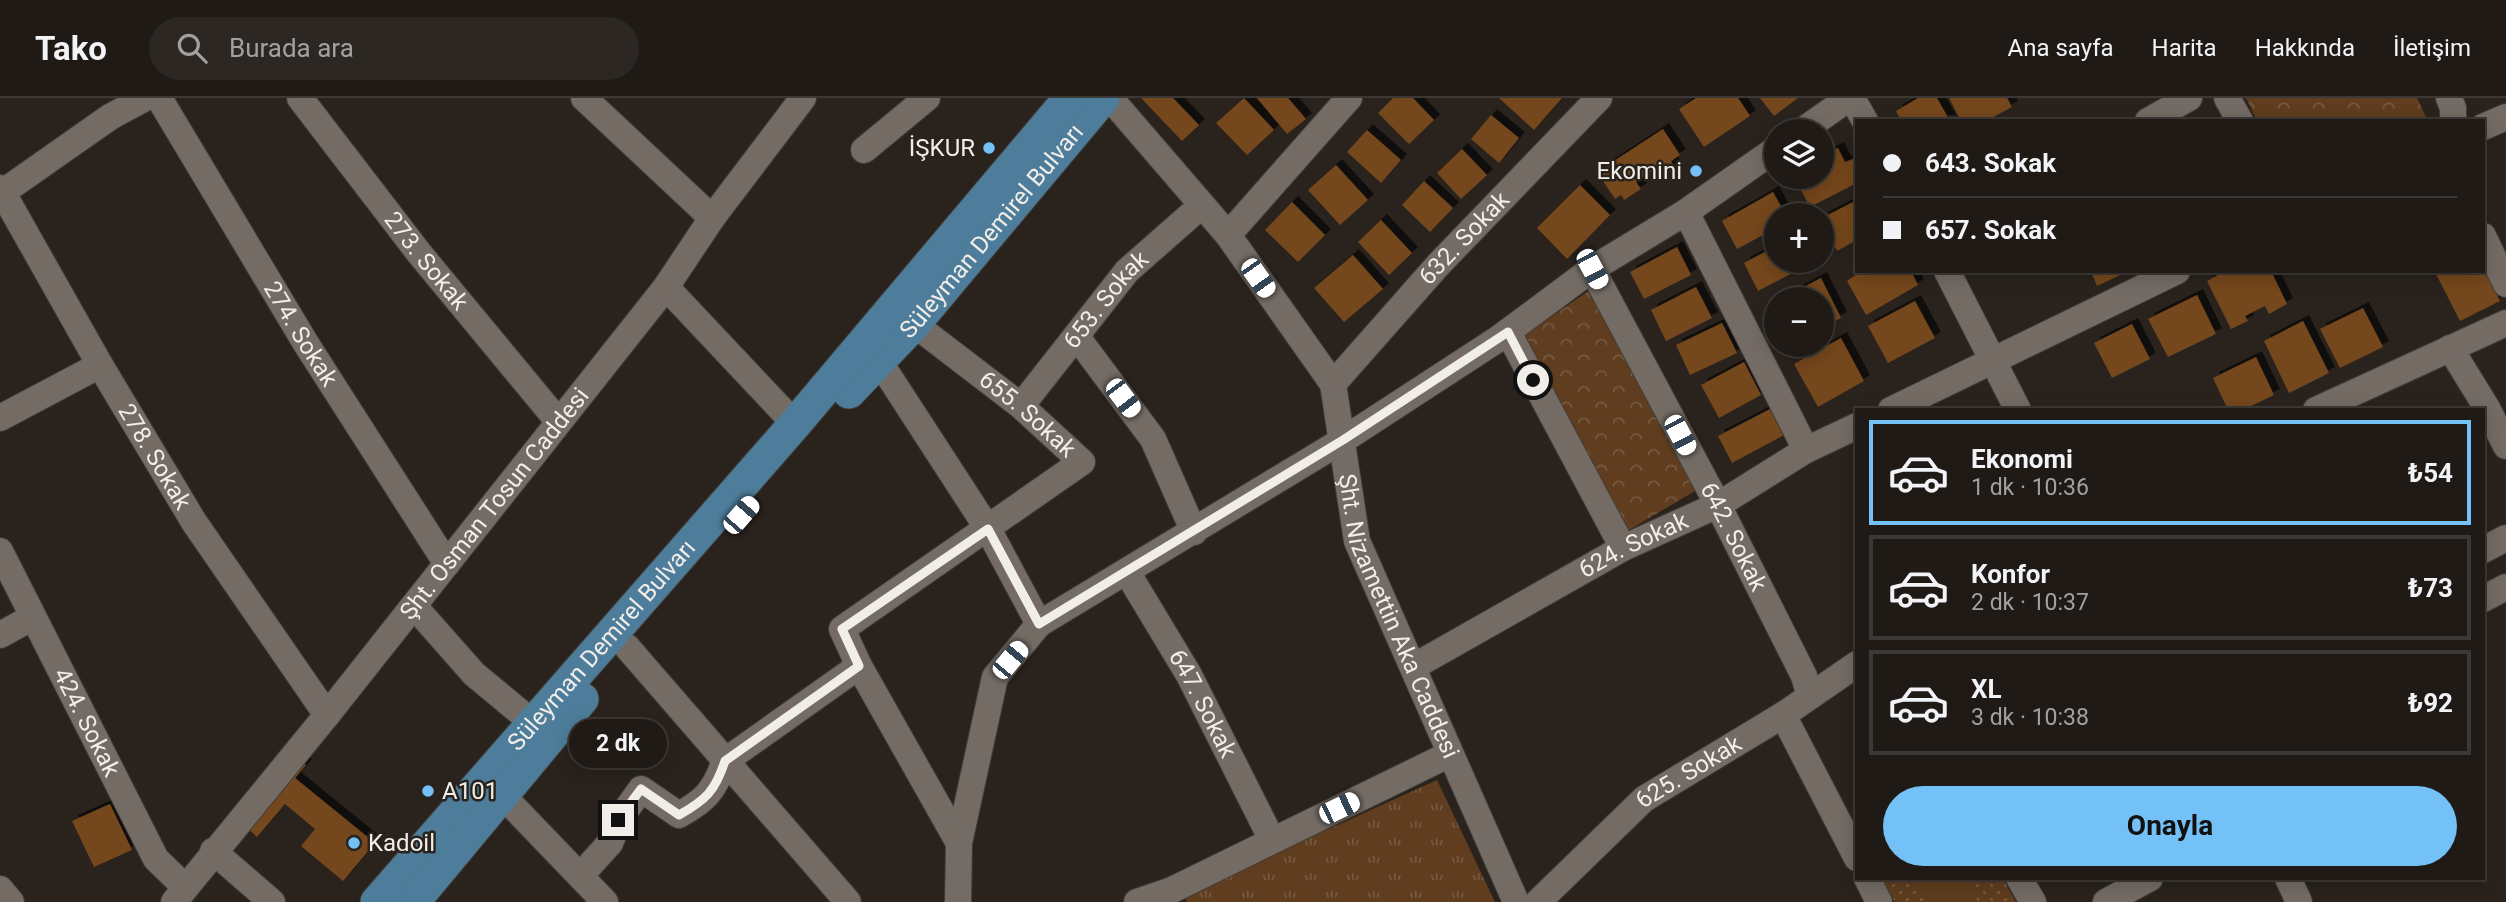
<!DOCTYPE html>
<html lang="tr">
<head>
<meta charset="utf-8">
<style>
  :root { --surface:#1f1a16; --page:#2c2723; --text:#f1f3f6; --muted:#a1a1a1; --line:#3c3835; --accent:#73c1f6 }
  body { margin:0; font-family:Roboto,sans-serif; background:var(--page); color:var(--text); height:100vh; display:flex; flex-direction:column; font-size:26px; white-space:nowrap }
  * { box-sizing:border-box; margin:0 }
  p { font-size:23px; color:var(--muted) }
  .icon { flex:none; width:38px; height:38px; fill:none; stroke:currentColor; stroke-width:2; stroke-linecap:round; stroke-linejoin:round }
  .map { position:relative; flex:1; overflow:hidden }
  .panel { position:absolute; left:1855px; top:310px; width:630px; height:472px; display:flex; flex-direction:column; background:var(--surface); border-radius:0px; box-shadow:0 4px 18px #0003,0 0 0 2px var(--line) }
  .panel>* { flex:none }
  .top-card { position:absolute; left:1855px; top:21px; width:630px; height:154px; border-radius:0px; box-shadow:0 4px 18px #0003,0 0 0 2px var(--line); display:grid; align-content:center; height:154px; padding:0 28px; background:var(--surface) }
  .tools { position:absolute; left:1764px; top:21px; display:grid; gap:14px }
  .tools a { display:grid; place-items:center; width:70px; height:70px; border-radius:50%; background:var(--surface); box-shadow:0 4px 18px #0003,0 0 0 2px var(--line); font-size:35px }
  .end { position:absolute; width:32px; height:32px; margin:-16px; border:9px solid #f1ede9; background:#111; box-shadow:0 0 0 4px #111 }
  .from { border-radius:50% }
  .bubble { position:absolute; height:49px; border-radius:24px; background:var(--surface); box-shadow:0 4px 18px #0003,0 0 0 2px var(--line); font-size:23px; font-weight:700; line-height:49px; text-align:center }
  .car { position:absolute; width:21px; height:42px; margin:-21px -10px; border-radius:9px; box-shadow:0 0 5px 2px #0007; background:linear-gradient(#fff 24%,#345 0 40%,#fff 0 76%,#345 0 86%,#fff 0) }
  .top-card b { display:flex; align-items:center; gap:24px; height:66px; font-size:26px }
  .top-card b+b { border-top:2px solid var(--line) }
  .top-card i { width:18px; height:18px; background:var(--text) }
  ul { padding:12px 0 0; list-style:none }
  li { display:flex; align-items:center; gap:21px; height:105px; margin:0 14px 10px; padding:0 14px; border:4px solid var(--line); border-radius:0px }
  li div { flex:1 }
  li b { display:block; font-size:26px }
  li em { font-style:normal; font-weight:700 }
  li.selected { border-color:var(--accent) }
  li>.icon { width:63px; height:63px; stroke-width:1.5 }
  .primary-button { display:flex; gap:14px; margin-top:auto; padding:14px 28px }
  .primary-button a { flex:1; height:80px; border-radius:42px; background:var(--accent); color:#111; font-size:28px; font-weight:700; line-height:80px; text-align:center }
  header { display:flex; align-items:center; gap:42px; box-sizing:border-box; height:98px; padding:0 35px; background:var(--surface); border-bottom:2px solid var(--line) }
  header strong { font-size:33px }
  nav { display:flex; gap:38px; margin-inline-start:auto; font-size:24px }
  .search { width:490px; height:63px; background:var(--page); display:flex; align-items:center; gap:18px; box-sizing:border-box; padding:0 24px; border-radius:38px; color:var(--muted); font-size:26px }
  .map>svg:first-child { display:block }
  .grass { fill:url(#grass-tufts) }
  .forest { fill:url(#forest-crowns) }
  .park { fill:url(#park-dots) }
  .pitch { fill:#5f3d1e }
  .building { fill:#74471c; filter:url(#shadow) }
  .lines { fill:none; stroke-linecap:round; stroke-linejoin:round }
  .minor-casing { stroke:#423e39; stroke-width:28 }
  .major-casing { stroke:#423e39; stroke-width:35 }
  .minor { stroke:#736b64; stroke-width:26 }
  .major { stroke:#4d7d9a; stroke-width:33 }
  .route { stroke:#f1ede9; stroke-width:9 }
  .poi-dot { fill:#73c1f6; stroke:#29221d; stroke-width:2.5 }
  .labels { text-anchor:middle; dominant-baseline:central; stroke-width:5; stroke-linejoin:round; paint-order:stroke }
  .poi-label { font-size:24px; fill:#f1ede9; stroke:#29221d; text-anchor:end }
  .street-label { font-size:24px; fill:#f1ede9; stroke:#29221d }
</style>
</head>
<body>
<header>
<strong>Tako</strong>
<div class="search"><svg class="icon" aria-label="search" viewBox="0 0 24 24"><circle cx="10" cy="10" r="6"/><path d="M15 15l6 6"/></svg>Burada ara</div>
<nav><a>Ana sayfa</a><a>Harita</a><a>Hakkında</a><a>İletişim</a></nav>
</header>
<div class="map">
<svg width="2506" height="804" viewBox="0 0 2506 804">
  <defs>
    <pattern id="grass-tufts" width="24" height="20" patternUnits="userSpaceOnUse" patternTransform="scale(1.75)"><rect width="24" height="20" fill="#5f3d1e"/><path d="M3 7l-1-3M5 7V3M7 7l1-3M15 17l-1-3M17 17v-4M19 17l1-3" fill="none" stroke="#76593f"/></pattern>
    <pattern id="forest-crowns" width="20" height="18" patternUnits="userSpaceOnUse" patternTransform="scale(1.75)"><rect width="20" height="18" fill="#5f3d1e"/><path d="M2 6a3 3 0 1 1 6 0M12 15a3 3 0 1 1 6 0" fill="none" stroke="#76593f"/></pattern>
    <pattern id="park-dots" width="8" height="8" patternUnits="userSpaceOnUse" patternTransform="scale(1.75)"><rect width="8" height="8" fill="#5f3d1e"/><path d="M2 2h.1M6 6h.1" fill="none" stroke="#76593f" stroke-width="1.8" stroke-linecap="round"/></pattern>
    <filter id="shadow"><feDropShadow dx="6" dy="-6" stdDeviation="0" flood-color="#0009"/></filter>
  </defs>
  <rect width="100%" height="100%" fill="#29221d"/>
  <!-- grass -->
  <path class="grass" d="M1437,682L1495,804H1187L1183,797Z"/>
  <!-- forest -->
  <path class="forest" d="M2246,0H2417L2428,23H2257Z
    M1593,190L1700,390L1624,435L1520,240Z"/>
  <!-- park -->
  <path class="park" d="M1882,781H2003L2016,804H1895Z"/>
  <!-- pitch -->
  <path class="pitch" d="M1914,781H1964L1978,804H1927Z"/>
  <!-- building -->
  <path class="building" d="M1141,0H1173L1199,27L1182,43Z
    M1244,0L1274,32L1247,57L1216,25Z
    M1257,0H1288L1306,21L1287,36Z
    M1393,0H1413L1434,22L1409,46L1378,15Z
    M1499,0H1562L1534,32Z
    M1696,0H1738L1750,18L1704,49L1679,11Z
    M1760,0H1798L1774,18Z
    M1918,0H1937L1950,23H1901L1896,13Z
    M1949,0H2007L2012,9L1986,23H1961Z
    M1491,17L1519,40L1499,65L1471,41Z
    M1663,31L1680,57L1671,63L1674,68L1659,78L1654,72L1636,84L1641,91L1624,102L1621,97L1615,101L1597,74Z
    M1367,32L1401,62L1381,85L1347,54Z
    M1838,50L1845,64L1853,61L1857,68V85L1810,109L1794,79H1822V58Z
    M1462,51L1487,77L1461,101L1437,75Z
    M1336,67L1368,102L1340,127L1308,92Z
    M1424,83L1453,110L1430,134L1402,107Z
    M1580,87L1610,117L1567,161L1537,130Z
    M1773,94L1786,117H1776V130L1737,151L1722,123Z
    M1857,102V142L1837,153L1822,120Z
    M1292,104L1325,137L1298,164L1265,132Z
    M1381,122L1412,155L1389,177L1358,144Z
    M1776,148V163H1806L1808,167L1758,193L1744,165Z
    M1677,149L1691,177L1644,201L1630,174Z
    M1353,157L1383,191L1344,224L1314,190Z
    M2483,168L2500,203L2460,223L2436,176L2483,173Z
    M1861,173H1911L1918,187L1866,217L1847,183Z
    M2091,173H2129L2097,188Z
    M2225,173H2271L2287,206L2269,216L2265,208L2245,218L2248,223L2231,231L2207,183Z
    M1821,180L1841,220L1822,229V201H1800L1796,193Z
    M1696,189L1712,220L1666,243L1651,212Z
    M2197,197L2216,236L2168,259L2148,221Z
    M1915,203L1935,240L1888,265L1868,228Z
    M2363,210L2383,249L2340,270L2320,231Z
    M2303,223L2329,275L2289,295L2264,243Z
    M1722,225L1737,255L1690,277L1676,247Z
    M2132,226L2150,261L2112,280L2094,245Z
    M1841,240L1864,283L1818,309L1794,266Z
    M2256,259L2274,297L2243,312H2228L2213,280Z
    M1744,264L1761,297L1719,320L1701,287Z
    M1774,309L1788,335L1732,365L1718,338Z
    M300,662L306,667L295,680L375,745L343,783L301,748L315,731L285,706L257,739L245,728Z
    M110,706L132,752L94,769L72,723Z"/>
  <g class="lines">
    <!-- minor casing -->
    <g class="minor-casing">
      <g id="minor">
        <path id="s1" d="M159,0L305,244L447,466"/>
        <path id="s2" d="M300,0L419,155L558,323"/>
        <path d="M584,0L712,120"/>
        <path id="s3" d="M1110,0L1228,137L1333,286L1357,443L1516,804"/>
        <path d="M1852,0L1865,23"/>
        <path d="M2227,0L2240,23"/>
        <path d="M2449,0L2453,10V23"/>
        <path d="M2148,23L2189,0"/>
        <path d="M2483,29L2506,19"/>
        <path d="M1802,33L1849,0"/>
        <path d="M864,52L927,0"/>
        <path id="s4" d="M0,90L100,267L194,424L327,617"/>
        <path d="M0,96L110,19L145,0"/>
        <path d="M1686,114L1806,352"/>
        <path d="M1228,137L1349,0"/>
        <path d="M2483,138L2506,186"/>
        <path id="s5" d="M1592,171L1718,407L1804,578L1810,598"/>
        <path d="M1947,173L2018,312"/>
        <path d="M666,189L795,326"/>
        <path id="s6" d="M914,226L1021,308L1082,364L842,531L859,568L959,745"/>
        <path d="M1508,234L1623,450"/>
        <path d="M1077,239L1153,341L1194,434"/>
        <path d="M2450,250L2487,310L2506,348"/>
        <path d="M879,263L988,431L1039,526"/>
        <path id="s7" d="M1333,286L1438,167L1599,0"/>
        <path id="s8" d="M1021,308L1127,173L1202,107"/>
        <path d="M1891,312L2177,173"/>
        <path d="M2316,312L2506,225"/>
        <path d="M0,320L100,267"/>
        <path d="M2483,452L2506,440"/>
        <path id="s9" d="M0,453L156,761L185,789"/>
        <path id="s10" d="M1127,474L1189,577L1272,742"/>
        <path d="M2483,501L2506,489"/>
        <path d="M414,508L474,576L532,624"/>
        <path d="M0,537L33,519"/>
        <path d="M627,549L848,804"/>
        <path id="s11" d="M1413,569L1623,450L1718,407L1806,352L1857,328"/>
        <path d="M1783,617L1857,760"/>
        <path d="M503,698L605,804"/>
        <path d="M213,753L272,804"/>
        <path d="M580,778L610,745L619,722L641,691L679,717C706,702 714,693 725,663L859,568"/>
        <path d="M1867,780L1879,804"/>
        <path d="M2019,780L2033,804"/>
        <path d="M2288,780L2299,804"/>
        <path d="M0,791L11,804"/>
        <path id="s12" d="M174,804L327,617L666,189L712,120L803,0"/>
        <path d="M958,804L959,745L995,579L1039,526L1343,342L1498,241L1592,171L1686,114L1776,51"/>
        <path d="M1137,804L1172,792L1450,656"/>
        <path id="s13" d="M1538,804L1644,701L1783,617L1857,566"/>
        <path d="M2106,804L2150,780"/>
      </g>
    </g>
    <!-- major casing -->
    <g class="major-casing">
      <g id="major">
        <path id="s14" d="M849,294L914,226L1103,0"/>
        <path id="s15" d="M377,804L795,326L1070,0"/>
        <path d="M413,804L582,601"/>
      </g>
    </g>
    <!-- minor -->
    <use href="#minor" class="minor"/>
    <!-- major -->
    <use href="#major" class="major"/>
  </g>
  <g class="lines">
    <!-- route -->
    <path class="route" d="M618,722L641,691L679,717C706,702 715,693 725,663L859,568L842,531L988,431L1039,526L1343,342L1508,234L1533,282"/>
  </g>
  <!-- markers -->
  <g class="poi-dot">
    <circle cx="989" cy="50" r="7"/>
    <circle cx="1696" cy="73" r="7"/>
    <circle cx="428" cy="693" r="7"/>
    <circle cx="354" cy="745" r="7"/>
  </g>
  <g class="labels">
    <!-- poi labels -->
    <g class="poi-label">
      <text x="975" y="50">İŞKUR</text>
      <text x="1682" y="73">Ekomini</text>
      <text x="442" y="693" text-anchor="start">A101</text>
      <text x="368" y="745" text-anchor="start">Kadoil</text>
    </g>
    <!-- street labels -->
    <g class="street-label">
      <text stroke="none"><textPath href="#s14" startOffset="215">Süleyman Demirel Bulvarı</textPath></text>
      <text stroke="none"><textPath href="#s7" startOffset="196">632. Sokak</textPath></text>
      <text stroke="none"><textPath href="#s2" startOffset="206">273. Sokak</textPath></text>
      <text stroke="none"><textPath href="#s8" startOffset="136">653. Sokak</textPath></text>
      <text stroke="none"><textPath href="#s1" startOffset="275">274. Sokak</textPath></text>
      <text stroke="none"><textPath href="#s6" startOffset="145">655. Sokak</textPath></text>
      <text stroke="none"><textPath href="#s4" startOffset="310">278. Sokak</textPath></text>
      <text stroke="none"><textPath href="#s12" startOffset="511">Şht. Osman Tosun Caddesi</textPath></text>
      <text stroke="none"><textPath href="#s5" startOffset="303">642. Sokak</textPath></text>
      <text stroke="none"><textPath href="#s11" startOffset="252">624. Sokak</textPath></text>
      <text stroke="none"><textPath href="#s3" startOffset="606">Şht. Nizamettin Aka Caddesi</textPath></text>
      <text stroke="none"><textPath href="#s15" startOffset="341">Süleyman Demirel Bulvarı</textPath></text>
      <text stroke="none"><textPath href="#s10" startOffset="152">647. Sokak</textPath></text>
      <text stroke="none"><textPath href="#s9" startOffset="192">424. Sokak</textPath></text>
      <text stroke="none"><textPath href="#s13" startOffset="200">625. Sokak</textPath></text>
    </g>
  </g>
</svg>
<div class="tools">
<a><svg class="icon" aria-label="layers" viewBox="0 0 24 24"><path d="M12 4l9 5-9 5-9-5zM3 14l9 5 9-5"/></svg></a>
<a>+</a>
<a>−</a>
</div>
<i class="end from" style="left:1533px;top:282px"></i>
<i class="end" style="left:618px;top:722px"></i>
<div class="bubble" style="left:569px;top:621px;width:98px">2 dk</div>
<i class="car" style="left:1592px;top:171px;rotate:152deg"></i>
<i class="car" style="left:1258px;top:180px;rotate:145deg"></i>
<i class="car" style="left:1123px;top:300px;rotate:143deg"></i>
<i class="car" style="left:1680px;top:337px;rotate:152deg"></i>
<i class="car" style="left:741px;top:417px;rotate:41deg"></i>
<i class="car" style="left:1010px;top:562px;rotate:40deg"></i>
<i class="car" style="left:1339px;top:710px;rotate:64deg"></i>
<div class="top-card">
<b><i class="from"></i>643. Sokak</b>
<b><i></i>657. Sokak</b>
</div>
<section class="panel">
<ul>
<li class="selected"><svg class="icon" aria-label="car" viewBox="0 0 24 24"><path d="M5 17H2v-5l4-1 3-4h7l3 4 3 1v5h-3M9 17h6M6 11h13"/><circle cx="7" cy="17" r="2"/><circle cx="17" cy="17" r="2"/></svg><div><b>Ekonomi</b><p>1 dk · 10:36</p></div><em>₺54</em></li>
<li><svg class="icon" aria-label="car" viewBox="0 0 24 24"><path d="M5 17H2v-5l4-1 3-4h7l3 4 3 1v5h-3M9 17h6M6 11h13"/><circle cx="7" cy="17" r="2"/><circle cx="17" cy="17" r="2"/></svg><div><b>Konfor</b><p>2 dk · 10:37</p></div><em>₺73</em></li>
<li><svg class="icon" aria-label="car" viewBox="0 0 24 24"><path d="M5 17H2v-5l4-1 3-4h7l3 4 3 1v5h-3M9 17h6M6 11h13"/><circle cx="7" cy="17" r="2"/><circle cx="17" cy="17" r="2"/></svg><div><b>XL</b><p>3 dk · 10:38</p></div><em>₺92</em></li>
</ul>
<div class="primary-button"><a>Onayla</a></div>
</section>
</div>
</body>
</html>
